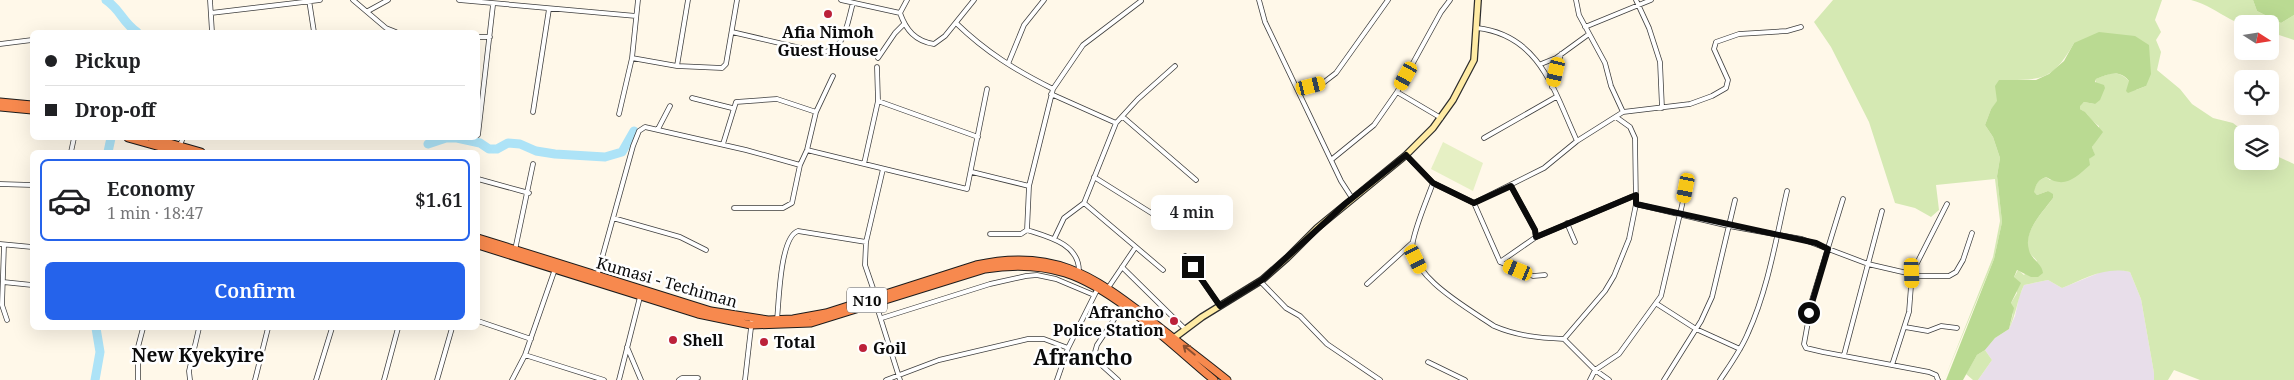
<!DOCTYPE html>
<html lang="en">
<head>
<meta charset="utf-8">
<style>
  :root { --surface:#fff; --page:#f6f6f6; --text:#202124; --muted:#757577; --line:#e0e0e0; --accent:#2563eb }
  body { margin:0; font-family:"Noto Serif",serif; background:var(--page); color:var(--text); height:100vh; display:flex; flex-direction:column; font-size:19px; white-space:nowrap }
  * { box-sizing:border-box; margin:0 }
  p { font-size:16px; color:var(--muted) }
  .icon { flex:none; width:28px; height:28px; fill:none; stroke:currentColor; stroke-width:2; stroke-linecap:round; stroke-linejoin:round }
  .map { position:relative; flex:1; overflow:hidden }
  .drawer { position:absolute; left:30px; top:150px; width:450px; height:180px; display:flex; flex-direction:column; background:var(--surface); border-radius:8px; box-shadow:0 5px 20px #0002 }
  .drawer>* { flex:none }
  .top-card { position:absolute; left:30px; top:30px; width:450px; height:110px; border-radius:8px; box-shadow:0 5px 20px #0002; display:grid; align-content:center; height:110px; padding:0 15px; background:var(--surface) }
  .needle { width:32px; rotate:102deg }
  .controls { position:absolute; left:2234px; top:15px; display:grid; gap:10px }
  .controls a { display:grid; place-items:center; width:45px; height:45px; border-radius:8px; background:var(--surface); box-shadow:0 5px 20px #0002; font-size:25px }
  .end { position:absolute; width:22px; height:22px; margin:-11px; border:6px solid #0b0b0b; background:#fff; box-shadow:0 0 0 2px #fff }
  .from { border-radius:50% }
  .bubble { position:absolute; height:35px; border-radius:8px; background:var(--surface); box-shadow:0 5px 20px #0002; font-size:16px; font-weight:600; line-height:35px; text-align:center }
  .car { position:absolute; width:15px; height:30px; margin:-15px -8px; border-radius:6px; box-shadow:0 0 4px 1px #0007; background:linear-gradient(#f5c518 24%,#345 0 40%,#f5c518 0 76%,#345 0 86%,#f5c518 0) }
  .top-card b { display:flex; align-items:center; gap:18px; height:48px; font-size:19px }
  .top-card b+b { border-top:1px solid var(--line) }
  .top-card i { width:12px; height:12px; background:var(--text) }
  ul { padding:9px 0 0; list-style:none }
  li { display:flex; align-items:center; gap:15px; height:82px; margin:0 10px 8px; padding:0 5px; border:2px solid transparent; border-radius:8px }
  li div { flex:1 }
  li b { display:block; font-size:19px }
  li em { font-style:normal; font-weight:600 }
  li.current { border-color:var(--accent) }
  li>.icon { width:45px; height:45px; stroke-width:1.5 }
  .action { display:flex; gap:10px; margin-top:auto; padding:10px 15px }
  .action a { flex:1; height:58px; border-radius:8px; background:var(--accent); color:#fff; font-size:20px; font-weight:600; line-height:58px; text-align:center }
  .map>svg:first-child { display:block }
  .industrial { fill:#e8deea }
  .green { fill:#d5e9b3 }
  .forest { fill:#bada92 }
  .pitch { fill:#e6f0c4 }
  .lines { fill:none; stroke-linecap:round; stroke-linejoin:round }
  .river { stroke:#ade3f7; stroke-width:9 }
  .street-casing { stroke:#3e3e3e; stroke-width:5.5 }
  .secondary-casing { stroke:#2d2d2d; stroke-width:8 }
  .highway-casing { stroke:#1c1c1c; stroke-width:9 }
  .street { stroke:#fff; stroke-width:4 }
  .secondary { stroke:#ffeba4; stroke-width:5.5 }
  .highway { stroke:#f7894e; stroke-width:7 }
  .oneway { stroke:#8d5030 }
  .route { stroke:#0b0b0b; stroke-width:6 }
  .poi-dot { fill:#bc213a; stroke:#fff; stroke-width:2 }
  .labels { text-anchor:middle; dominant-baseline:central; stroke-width:5; stroke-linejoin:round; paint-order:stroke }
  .shield { fill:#fff; stroke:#545454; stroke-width:1 }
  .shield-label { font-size:15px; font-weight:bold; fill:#0b0b0b }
  .poi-label { font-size:16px; font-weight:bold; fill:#0b0b0b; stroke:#fff; text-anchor:start }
  .street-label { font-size:16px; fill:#0b0b0b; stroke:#fff }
  .quarter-label { font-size:19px; font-weight:bold; fill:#0b0b0b; stroke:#fff }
  .district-label { font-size:21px; font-weight:bold; fill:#0b0b0b; stroke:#fff }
</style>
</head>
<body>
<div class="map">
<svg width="2294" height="380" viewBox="0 0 2294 380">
  <rect width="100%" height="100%" fill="#fff8e9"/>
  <!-- industrial -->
  <path class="industrial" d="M2118,269L2130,272L2141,299L2154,373V380H1978L1992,360L1985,350L1995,338L2009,329L2015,316L2019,297L2024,285L2048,280L2062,288L2101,272Z"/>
  <!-- green -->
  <path class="green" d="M1833,0H2162L2155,20L2161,32L2156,40L2161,52L2157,70L2180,89L2192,104L2213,118L2233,123L2247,134H2242V161H2270V153L2294,164V380H2200L2174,370L2168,380H2154V373L2141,299L2130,272C2105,266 2084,279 2062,288L2048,280L2024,285C2017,300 2016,315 2009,329L2013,314L2011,303L2017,293L2014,277L2018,270L2024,275L2037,261C2035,258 2031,255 2029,252C2021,233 2044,211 2053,198L2048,191L2037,195L2033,192C2036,184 2038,180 2046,177L2050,180L2089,159L2094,153L2092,147L2099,135V126C2091,121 2088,113 2080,109V105L2084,102L2095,104L2096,79C2116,70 2123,71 2136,90L2146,86L2074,43C2052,82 2041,80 1999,80L1997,102L1991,109L1985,125L1993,137L2000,158L1997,176L2002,222L1994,259L1944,380L1993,257L2000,221L1995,179L1936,185L1939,210L1931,217L1915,208L1895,203L1869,122L1831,47L1814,22Z
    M2191,0H2253L2257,11L2281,23L2294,15V40L2270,32V24C2257,24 2242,26 2230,19C2217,12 2207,4 2191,0Z
    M1985,350L1992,360L1978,380H1973L1966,374L1977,355Z"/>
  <!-- forest -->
  <path class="forest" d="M2253,0H2294V15L2281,23L2257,11Z
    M2099,32L2135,36L2149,45L2151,74L2146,86L2128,93L2126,91L2129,81C2120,69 2108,74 2096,79L2095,82L2104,85L2105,88L2100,100L2095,104L2084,102L2080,106V109L2085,112L2103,132L2092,147L2095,155L2089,159L2090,165C2075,178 2065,189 2046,177C2038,180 2036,184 2034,192L2037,195L2048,191L2053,194V198C2043,212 2023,231 2029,250C2031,259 2042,263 2043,273L2038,277H2031L2017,270L2014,277L2021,283L2011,303L2014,308L2009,329L1995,338L1985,350L1977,355L1963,380H1946L1994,259L2002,222L1997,176L2000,158L1993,137L1985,125L1991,109L1997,101L1995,86L1999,80H2036L2049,74L2064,61L2074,43Z"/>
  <!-- pitch -->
  <path class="pitch" d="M1443,142L1483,163L1473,191L1431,169Z"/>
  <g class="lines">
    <!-- river -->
    <path class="river" d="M106,0C121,10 122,22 137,32
      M428,144L446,138H457L480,143L489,149H497L508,143L520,144L536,151L555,154L605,157L622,152L634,131
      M108,152L111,138
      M95,380L100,352L96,328"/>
    <!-- street casing -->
    <g class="street-casing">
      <path id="street" d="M210,0L212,32
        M309,0L314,32
        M353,0L386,28L396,32
        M459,0L636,16
        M841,0L900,13
        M907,0L900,13C906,30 915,41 934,44L945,36L974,0
        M1259,0L1265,22L1341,181L1352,198
        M1576,0L1579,15L1605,63L1611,86L1623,112
        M1636,0L1649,28L1660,62L1662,108
        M368,11L388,0
        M211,13L320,0
        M956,23C986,52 1015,70 1053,89
        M1585,27L1651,0
        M1477,28C1540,35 1554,91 1577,141
        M732,32L818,52C845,55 847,23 853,3
        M478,37H490
        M0,44L32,40
        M632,58L677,66L722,68L726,64L737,0
        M878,58L895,33L904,24
        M1008,64L1024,25L1044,0
        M1541,64L1556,58L1589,34
        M677,66L688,0
        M1552,87L1561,54
        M1299,89L1323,83L1336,73L1388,0
        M1397,92L1441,118
        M1051,94L1116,123
        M692,98L732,108
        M878,101L978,137
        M533,112L549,9
        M619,114L632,58L638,0
        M1123,117L1196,180
        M658,129L670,106
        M478,135L493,5
        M1484,138L1556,97
        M723,144L736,102L777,99L816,112
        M179,147L183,138
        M807,150L967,189L987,89
        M71,152L74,138
        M1406,155L1433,183L1474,203L1544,168L1577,141L1623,112L1690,104L1712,96L1726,88L1728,80L1714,49L1716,42L1739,34L1787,31L1801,27
        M1331,160L1374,125L1397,92L1441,12L1450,0
        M864,164L878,101L877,67
        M972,172L1029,186
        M1094,177L1153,214
        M478,179L529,193
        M1433,183C1426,202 1417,222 1413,241C1406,275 1471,310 1494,326C1517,336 1540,338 1564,339L1605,291L1614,276L1629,239L1636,204L1635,138L1630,127L1616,117
        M0,184L32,185
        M1843,199L1812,300L1804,344L1806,348L1823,352L1929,372L1936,375L1938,380
        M1084,203L1163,270
        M1474,203L1500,262L1533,276L1545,275
        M1636,204L1729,226L1802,239L1868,264L1920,276H1949L1956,272L1963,260L1972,233
        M734,208H783L792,203L800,165L807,150L816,112L833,76
        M613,218L680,237L706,250
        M1567,223L1575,242
        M1027,230L1029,186L1053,89L1083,45L1141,1
        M1027,230C1049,237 1079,244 1079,271
        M990,234H1021L1027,230
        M1536,237L1636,195
        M1054,239L1064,218L1084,203L1116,123L1138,99L1175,66
        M0,244L32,247
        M4,245L2,305L7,320
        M515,250L533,164
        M1185,256L1220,306
        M1500,262L1536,237L1535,230L1511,186
        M1122,267L1185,329
        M597,276L633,146L639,131L645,127L746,150L800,165
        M1260,281L1286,308L1300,316L1327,344L1380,380
        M3,282L32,285
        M1367,284L1412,243
        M1108,288L1135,248
        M876,297L865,265L866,242L883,169
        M876,304L900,380
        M1657,304L1696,329L1740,349
        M882,318L990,284L1026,276L1037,275L1056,279L1094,295
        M777,320C779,301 780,237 798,231L866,242
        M478,321L531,339
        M1905,327L1928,331L1941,326L1957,328
        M1564,339L1595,370L1609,380
        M627,347L641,380
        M525,355L604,380
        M1844,355L1882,211
        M1428,362L1465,380
        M1892,365L1909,312L1912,273L1947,204
        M138,380V347L143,328
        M190,380L189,371L199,328
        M255,380L268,328
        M316,380L332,328
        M384,380L398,328
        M437,380L452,328
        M512,380L525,355L555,269
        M619,380L640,297
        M679,380L682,378H698
        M745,380L752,319
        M886,380L939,360L1028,339H1044L1068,348
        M1057,380L1068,348L1098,288
        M1118,380L1097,361L1095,352L1097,345L1123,306
        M1590,380L1595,370L1619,354L1661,296L1686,188
        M1664,380L1701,321L1712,297L1735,200
        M1720,380C1730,365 1741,350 1748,333C1768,289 1776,239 1787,191"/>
    </g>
    <!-- secondary casing -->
    <g class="secondary-casing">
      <path id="secondary" d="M1174,338L1202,317L1262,280L1287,258L1317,228L1406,155L1433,128L1453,100L1474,60L1478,0"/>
    </g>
    <!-- highway casing -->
    <g class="highway-casing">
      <path id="highway" d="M0,102L32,105
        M0,107L32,110
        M128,138L178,152
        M152,138L201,152
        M478,238L711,311L768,320L793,319L826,313L976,265C1052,248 1091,274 1148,318C1174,339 1201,359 1227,380
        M478,245L698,314L751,325L811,323L985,269C1011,265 1039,265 1065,273C1115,289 1173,346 1214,380"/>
    </g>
    <!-- street -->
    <use href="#street" class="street"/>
    <!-- secondary -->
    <use href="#secondary" class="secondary"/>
    <!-- highway -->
    <use href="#highway" class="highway"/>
  </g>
  <!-- one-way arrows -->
  <defs><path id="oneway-shaft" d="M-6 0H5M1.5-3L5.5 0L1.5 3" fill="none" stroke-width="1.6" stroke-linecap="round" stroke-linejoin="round" transform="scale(1.25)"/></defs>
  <use class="oneway" href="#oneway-shaft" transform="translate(1189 350) rotate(-141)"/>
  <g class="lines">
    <!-- route -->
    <path class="route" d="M1193,267L1220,306L1262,280L1345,204L1406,155L1433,183L1474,203L1511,186L1535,230L1536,237L1636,195V204L1816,243L1828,249L1809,313"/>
  </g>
  <!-- markers -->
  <g class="poi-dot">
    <circle cx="828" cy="14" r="5"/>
    <circle cx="1174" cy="321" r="5"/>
    <circle cx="673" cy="340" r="5"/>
    <circle cx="764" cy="342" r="5"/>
    <circle cx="863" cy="348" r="5"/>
  </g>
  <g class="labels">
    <!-- shield labels -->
    <rect class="shield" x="847" y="287.5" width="40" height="25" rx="4"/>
    <g class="shield-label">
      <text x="867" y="300">N10</text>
    </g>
    <!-- poi labels -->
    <g class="poi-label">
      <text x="828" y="32" text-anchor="middle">Afia Nimoh<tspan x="828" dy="18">Guest House</tspan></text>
      <text x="1164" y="312" text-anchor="end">Afrancho<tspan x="1164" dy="18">Police Station</tspan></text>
      <text x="683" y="340">Shell</text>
      <text x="774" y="342">Total</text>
      <text x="873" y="348">Goil</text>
    </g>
    <!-- street labels -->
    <g class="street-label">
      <text transform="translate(667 282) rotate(16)">Kumasi - Techiman</text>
    </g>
    <!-- quarter labels -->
    <g class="quarter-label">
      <text x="198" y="355">New Kyekyire</text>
    </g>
    <!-- district labels -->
    <g class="district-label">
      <text x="1083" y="357">Afrancho</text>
    </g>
  </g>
</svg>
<div class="controls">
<a><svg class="needle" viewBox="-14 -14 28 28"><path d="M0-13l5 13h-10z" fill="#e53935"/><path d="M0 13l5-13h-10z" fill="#757577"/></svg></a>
<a><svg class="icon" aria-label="locate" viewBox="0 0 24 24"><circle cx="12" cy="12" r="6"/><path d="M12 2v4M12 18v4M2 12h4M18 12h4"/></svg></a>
<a><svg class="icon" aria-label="layers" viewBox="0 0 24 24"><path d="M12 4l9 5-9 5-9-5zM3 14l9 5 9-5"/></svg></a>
</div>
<i class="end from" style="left:1809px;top:313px"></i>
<i class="end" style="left:1193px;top:267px"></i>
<div class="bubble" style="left:1151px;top:195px;width:82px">4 min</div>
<i class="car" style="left:1556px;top:72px;rotate:193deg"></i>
<i class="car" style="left:1406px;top:76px;rotate:209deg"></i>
<i class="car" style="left:1311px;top:86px;rotate:76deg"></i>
<i class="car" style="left:1686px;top:188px;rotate:191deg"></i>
<i class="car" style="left:1416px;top:259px;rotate:154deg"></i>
<i class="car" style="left:1518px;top:270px;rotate:292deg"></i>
<i class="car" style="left:1912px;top:273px;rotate:178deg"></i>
<div class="top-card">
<b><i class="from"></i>Pickup</b>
<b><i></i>Drop-off</b>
</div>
<section class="drawer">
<ul>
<li class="current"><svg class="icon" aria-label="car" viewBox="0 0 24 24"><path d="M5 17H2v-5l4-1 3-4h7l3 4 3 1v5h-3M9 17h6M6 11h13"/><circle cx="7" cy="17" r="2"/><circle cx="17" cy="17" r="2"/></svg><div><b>Economy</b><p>1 min · 18:47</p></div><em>$1.61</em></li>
</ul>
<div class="action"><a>Confirm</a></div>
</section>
</div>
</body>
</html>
